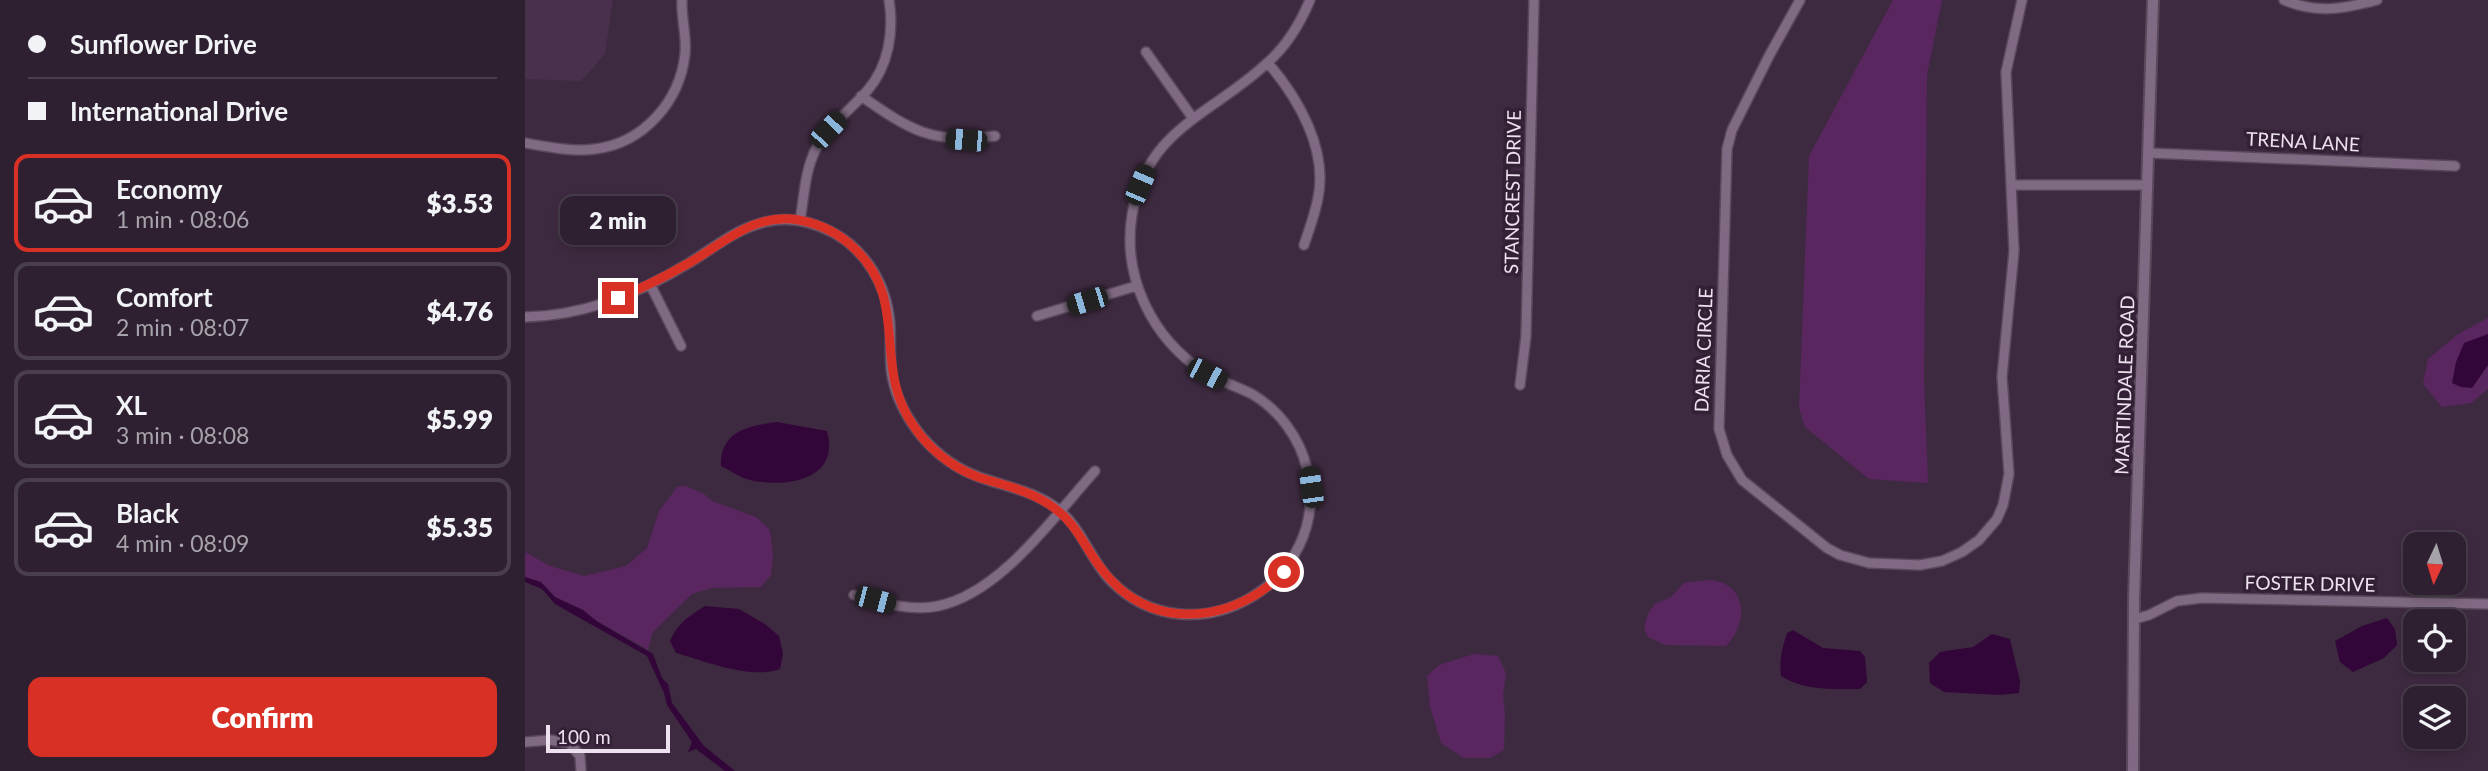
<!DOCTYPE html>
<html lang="en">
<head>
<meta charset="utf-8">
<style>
  :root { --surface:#2e2030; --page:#362838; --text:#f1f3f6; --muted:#a7a3ab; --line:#493e4c; --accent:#d93025 }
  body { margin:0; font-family:Lato,sans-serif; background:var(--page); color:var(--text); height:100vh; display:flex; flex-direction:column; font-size:26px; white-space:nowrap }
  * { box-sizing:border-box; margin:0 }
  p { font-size:23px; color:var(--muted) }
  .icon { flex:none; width:38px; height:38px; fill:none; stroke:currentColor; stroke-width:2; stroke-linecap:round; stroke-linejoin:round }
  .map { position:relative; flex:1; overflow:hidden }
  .details { display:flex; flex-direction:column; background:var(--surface); width:525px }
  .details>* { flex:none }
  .hud { display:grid; align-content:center; height:154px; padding:0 28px; background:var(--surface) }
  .needle { width:46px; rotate:184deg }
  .tools { position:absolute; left:1878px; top:532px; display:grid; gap:14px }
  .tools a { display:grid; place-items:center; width:63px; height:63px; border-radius:14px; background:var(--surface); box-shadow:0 4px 10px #0003,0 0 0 2px var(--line); font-size:35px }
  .scale { position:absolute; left:21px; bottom:18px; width:124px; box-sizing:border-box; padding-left:7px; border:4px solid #eee1ef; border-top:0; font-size:19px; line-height:24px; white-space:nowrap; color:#eee1ef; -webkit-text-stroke:5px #332036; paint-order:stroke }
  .end { position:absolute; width:32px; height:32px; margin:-16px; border:9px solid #d93025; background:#fff; box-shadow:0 0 0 4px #fff }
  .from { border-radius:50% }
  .bubble { position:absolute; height:49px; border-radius:14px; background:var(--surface); box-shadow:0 4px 10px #0003,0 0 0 2px var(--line); font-size:23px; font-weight:800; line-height:49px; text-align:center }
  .car { position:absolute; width:21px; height:42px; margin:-21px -10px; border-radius:9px; box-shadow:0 0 5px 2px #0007; background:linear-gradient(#222 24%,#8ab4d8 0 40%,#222 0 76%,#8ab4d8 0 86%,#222 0) }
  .hud b { display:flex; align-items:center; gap:24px; height:66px; font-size:26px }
  .hud b+b { border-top:2px solid var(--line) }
  .hud i { width:18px; height:18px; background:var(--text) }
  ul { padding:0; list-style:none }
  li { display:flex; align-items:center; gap:21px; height:98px; margin:0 14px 10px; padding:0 14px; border:4px solid var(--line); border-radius:14px }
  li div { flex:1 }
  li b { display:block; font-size:26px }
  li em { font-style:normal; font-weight:800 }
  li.current { border-color:var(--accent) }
  li>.icon { width:63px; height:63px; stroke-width:1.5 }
  .primary-button { display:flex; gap:14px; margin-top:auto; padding:14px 28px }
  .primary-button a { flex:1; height:80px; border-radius:14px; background:var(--accent); color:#fff; font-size:28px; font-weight:800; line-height:80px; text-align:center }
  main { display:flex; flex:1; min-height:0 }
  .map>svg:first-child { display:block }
  .built { fill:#49304c }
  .green { fill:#592660 }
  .water { fill:#330639 }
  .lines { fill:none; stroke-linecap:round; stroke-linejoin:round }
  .minor-casing { stroke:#59485b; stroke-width:12 }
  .tertiary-casing { stroke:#59485b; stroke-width:14 }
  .minor { stroke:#806a83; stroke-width:9 }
  .tertiary { stroke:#806a83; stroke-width:10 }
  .route { stroke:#d93025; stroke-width:9 }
  .labels { text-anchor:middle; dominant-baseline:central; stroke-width:7; stroke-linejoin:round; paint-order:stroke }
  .street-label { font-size:19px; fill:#eee1ef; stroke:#332036 }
</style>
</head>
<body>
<main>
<section class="details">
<div class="hud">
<b><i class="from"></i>Sunflower Drive</b>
<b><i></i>International Drive</b>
</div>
<ul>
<li class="current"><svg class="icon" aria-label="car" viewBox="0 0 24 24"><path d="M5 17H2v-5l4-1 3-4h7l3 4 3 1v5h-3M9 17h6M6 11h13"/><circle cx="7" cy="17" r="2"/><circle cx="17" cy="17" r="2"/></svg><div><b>Economy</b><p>1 min · 08:06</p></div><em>$3.53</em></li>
<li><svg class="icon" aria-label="car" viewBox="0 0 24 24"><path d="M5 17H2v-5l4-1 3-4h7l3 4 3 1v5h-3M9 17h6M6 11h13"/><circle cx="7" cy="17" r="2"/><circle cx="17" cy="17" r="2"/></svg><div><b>Comfort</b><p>2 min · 08:07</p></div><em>$4.76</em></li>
<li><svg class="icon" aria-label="car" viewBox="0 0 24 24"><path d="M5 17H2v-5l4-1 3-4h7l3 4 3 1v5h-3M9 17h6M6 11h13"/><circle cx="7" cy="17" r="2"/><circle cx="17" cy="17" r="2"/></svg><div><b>XL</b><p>3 min · 08:08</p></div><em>$5.99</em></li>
<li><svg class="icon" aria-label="car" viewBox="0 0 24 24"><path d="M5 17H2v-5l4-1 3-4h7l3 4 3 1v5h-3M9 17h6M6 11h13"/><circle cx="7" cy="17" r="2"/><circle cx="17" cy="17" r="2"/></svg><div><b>Black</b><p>4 min · 08:09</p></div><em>$5.35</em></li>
</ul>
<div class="primary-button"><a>Confirm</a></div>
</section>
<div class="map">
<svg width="1963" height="771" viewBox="0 0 1963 771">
  <rect width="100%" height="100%" fill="#3e2a40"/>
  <!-- built -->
  <path class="built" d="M0,0H88L80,54L56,81L0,79Z"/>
  <!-- green -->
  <path class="green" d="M1368,0H1417L1402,75L1399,379L1403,483L1344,479L1280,427L1274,408L1284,156Z
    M1963,318V334H1961L1947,388L1963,365V389L1946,403L1917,407L1898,384L1903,359L1933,334Z
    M161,486L179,494L187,501L231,517L245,530L248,556L246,575L236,587L187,588L167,594L127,633L123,650L30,597C21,587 14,580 0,577V552L25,566L59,576L101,566L122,548L134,511L152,487Z
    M1182,580C1222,581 1225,622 1201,646L1140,645L1123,637L1119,628L1123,613L1130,604L1146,597L1159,583Z
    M949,654L973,656L981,673L978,695L980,714L979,750L965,758H939L916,743L905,707L902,676L914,665Z"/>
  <!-- water -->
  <path class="water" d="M1963,334V365L1947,388L1936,387L1927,383L1931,362L1939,343Z
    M252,422L302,431C303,436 305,443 304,448C302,485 248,487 221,479C213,476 204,470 196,466C195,431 223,426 252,422Z
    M0,577L16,582L30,597L58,610L73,622L128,654L137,678L143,684L147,703L179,746L210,771H200L171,749L163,752L167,742L142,705L139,693L122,656L30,604L17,589L0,582Z
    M180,606L214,609L240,624L254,636L258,654L255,669C226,680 180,661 151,653L145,641C153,623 164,616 180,606Z
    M1862,618L1870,629L1872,645L1859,658L1828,672L1815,662L1810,641L1837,626Z
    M1268,630L1298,648L1335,651L1340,657L1342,682L1335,689C1308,689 1279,691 1256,676C1254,661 1257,648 1262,633Z
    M1467,634L1485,639L1495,681L1494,693L1475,695L1419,692L1405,683L1404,663L1415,652L1448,647Z"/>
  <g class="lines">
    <!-- minor casing -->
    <g class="minor-casing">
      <path id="minor" d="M1275,0L1244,56L1207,130L1202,149L1194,429L1202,455L1217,480L1302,548L1315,555L1344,563L1395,565L1417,561L1437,552L1454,540L1472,519L1478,505L1484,474L1477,377L1489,251L1481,72L1497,0
        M1759,0C1793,14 1818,9 1852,0
        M621,52L667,117
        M743,63C773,98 803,149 793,198C790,214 784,230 779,245
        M336,96C385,130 408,145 470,136
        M0,143C23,147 47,152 70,149C119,143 155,101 160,54C162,36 156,18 157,0
        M1624,153L1930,166
        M1486,185H1622
        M275,221C279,197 280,168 292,147C305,125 325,110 342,91C364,66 369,31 364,0
        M125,284L156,346
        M512,316L611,286
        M0,317C58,316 115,293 164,263C189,248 210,229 240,222C263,216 286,221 307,232C341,250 362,285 365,324C366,341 364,358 367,376C371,398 383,420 398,438C413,455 432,469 454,477C482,487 510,491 534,510C557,529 565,559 585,580C667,664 809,582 782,469C775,438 754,410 727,394C711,386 694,381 679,372C627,338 597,277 607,215C621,129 686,115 741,64C761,47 775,24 785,0
        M995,385L1001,336L1009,0
        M329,595C355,602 385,612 413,606C476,593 529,516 570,471
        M1610,619L1624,615L1652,601L1677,598L1963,604
        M0,742L25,740L44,743L55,756L56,771"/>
    </g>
    <!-- tertiary casing -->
    <g class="tertiary-casing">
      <path id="tertiary" d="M1608,771L1609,599L1628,0"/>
    </g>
    <!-- minor -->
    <use href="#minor" class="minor"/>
    <!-- tertiary -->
    <use href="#tertiary" class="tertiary"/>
  </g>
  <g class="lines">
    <!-- route -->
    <path class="route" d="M93,298C118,288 141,276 164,263C199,243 230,212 274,220C295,224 315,234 330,249C385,301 347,366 388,425C403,448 426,467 453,477C477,485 500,489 522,503C557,525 559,552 585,579C633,633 713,620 759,572"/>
  </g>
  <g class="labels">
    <!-- street labels -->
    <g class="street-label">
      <text transform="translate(1778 141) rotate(3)">TRENA LANE</text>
      <text transform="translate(987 192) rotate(-89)">STANCREST DRIVE</text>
      <text transform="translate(1178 350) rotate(-88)">DARIA CIRCLE</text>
      <text transform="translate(1599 385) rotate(-88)">MARTINDALE ROAD</text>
      <text transform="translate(1785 583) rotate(1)">FOSTER DRIVE</text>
    </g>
  </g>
</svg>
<div class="tools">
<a><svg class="needle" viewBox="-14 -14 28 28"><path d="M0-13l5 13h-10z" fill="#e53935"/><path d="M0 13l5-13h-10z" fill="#a7a3ab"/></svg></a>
<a><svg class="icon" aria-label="locate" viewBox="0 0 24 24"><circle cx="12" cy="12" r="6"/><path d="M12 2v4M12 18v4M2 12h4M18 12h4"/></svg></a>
<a><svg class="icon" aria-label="layers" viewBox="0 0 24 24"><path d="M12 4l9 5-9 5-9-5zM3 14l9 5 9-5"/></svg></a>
</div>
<div class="scale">100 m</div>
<i class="end from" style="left:759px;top:572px"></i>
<i class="end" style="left:93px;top:298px"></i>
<div class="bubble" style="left:35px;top:196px;width:116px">2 min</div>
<i class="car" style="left:303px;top:130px;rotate:43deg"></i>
<i class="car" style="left:441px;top:140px;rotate:275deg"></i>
<i class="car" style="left:615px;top:185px;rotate:23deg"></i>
<i class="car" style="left:562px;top:301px;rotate:253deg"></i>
<i class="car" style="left:682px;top:374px;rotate:117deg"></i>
<i class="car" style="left:786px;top:487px;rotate:352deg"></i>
<i class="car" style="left:350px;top:600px;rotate:105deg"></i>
</div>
</main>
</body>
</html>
